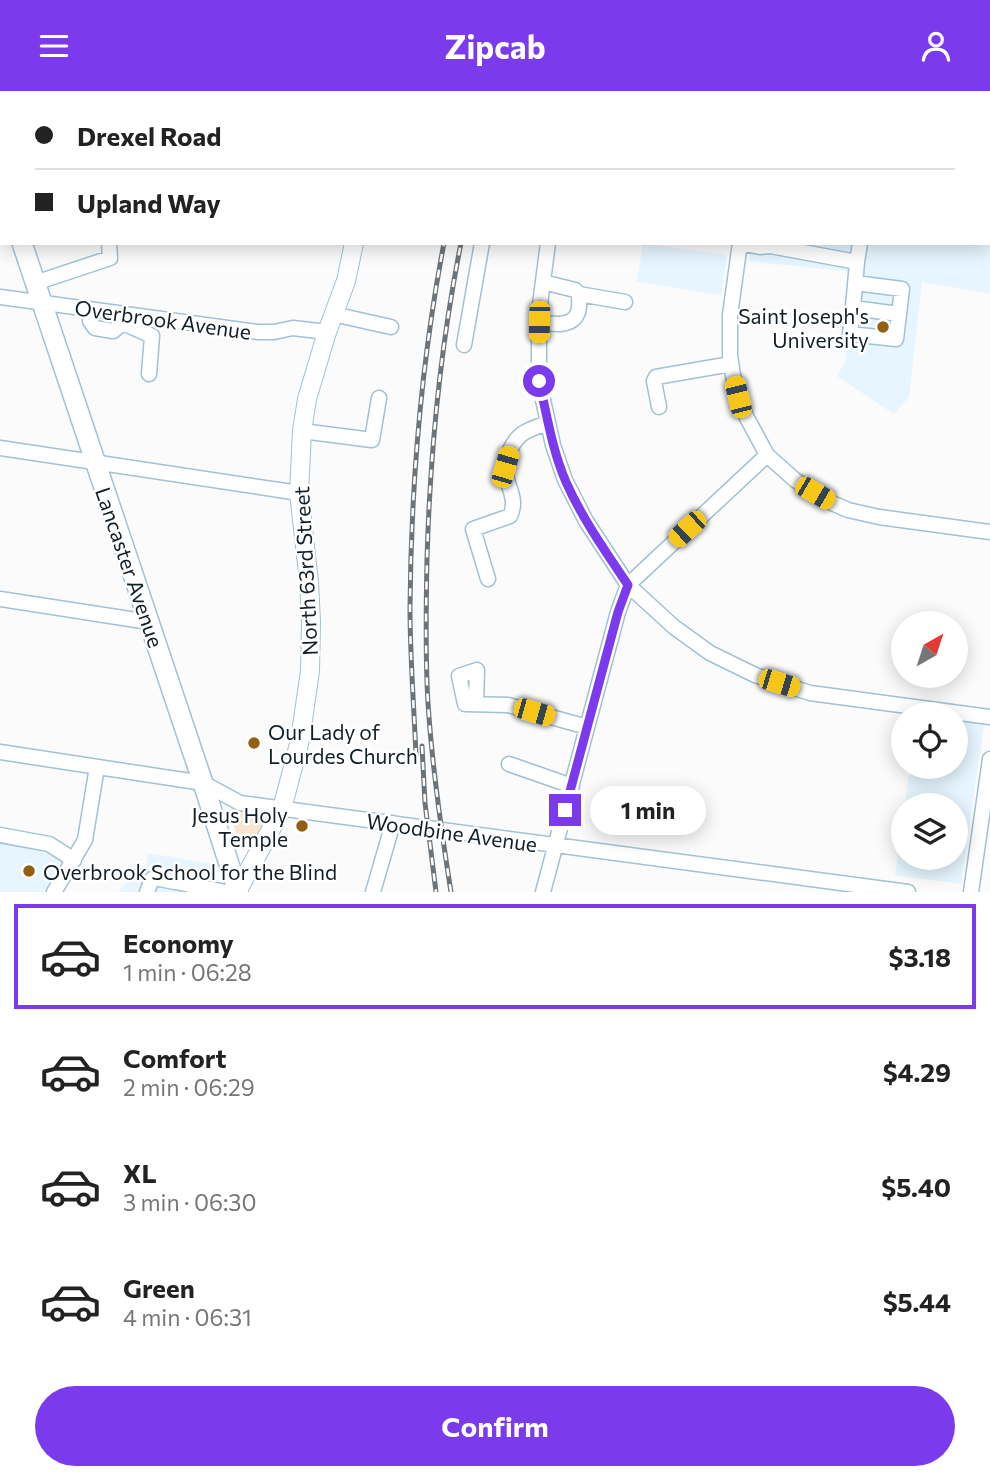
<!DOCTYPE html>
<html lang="en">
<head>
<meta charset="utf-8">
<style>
  :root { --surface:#fff; --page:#f2f2f2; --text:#222; --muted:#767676; --line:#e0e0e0; --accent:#7c3aed }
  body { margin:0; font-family:Commissioner,sans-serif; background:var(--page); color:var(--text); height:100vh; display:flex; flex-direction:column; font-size:26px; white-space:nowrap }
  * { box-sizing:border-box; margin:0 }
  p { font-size:23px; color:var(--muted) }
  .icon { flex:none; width:38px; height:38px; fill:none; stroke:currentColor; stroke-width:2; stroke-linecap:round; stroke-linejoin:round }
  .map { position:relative; height:801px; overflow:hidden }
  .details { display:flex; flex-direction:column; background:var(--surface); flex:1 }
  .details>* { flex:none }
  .guide { position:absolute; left:0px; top:0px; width:990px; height:154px; box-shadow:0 4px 18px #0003; display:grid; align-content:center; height:154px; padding:0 35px; background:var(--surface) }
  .needle { width:46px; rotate:39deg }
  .controls { position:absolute; left:891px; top:520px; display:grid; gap:14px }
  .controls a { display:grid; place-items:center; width:77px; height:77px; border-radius:50%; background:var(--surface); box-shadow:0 4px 18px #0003; font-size:35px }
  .end { position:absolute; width:32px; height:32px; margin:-16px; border:9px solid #7c3aed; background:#fff; box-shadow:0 0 0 4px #fff }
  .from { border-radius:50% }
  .bubble { position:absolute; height:49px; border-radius:24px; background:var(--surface); box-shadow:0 4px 18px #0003; font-size:23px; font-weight:700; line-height:49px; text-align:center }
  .car { position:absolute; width:21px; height:42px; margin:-21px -10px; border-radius:9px; box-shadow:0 0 5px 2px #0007; background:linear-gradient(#f5c518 24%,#345 0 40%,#f5c518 0 76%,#345 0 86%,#f5c518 0) }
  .guide b { display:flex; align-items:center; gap:24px; height:66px; font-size:26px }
  .guide b+b { border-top:2px solid var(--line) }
  .guide i { width:18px; height:18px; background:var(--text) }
  ul { padding:12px 0 0; list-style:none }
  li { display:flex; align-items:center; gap:21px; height:105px; margin:0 14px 10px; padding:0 21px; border:4px solid transparent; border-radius:0px }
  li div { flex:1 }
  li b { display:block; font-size:26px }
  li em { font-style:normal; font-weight:700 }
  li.current { border-color:var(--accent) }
  li>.icon { width:63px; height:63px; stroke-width:1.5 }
  .cta { display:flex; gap:14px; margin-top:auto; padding:14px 35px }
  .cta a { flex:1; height:80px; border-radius:42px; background:var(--accent); color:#fff; font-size:28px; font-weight:700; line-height:80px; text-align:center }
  header { display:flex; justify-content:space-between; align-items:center; height:91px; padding:0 35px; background:var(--accent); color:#fff; font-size:32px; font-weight:700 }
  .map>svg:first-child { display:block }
  .built { fill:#e6f5ff }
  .grass { fill:#f8e5ce }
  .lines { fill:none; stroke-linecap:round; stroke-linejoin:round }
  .minor-casing { stroke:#a2c1d3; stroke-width:17 }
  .major-casing { stroke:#a2c1d3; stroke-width:20 }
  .highway-casing { stroke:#a2c1d3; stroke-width:22 }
  .minor { stroke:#fff; stroke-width:14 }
  .major { stroke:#fff; stroke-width:18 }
  .highway { stroke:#fff; stroke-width:19 }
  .rail-casing { stroke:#6d7479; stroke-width:5 }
  .rail { stroke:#fff; stroke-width:2.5; stroke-dasharray:8; stroke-linecap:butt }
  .route { stroke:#7c3aed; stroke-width:9 }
  .poi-dot { fill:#926010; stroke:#fff; stroke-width:2.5 }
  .labels { text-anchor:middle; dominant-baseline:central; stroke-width:5; stroke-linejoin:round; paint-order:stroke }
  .poi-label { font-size:21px; fill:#131f26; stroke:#fff; text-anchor:end }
  .street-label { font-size:21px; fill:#131f26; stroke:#fff }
</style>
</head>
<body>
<header><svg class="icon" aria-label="menu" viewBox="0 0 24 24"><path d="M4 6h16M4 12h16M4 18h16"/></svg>Zipcab<svg class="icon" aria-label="person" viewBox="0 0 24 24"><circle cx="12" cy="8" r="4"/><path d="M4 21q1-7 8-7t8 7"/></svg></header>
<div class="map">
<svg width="990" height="801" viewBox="0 0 990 801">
  <rect width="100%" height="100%" fill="#fbfbfb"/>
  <!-- built -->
  <path class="built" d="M989,92H990V203L922,191L909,306L894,323L837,285L846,269L853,181L749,170L752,152H989Z
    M643,152L727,164L721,204L637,191Z
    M956,628L984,633L961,793L895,784L903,725V766H956V714H905L910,676H956Z
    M0,738L70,760L44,801H0Z
    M148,762L213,773L218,789L212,801H119L135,778L146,779Z"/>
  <!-- grass -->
  <path class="grass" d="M233,716L265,722L268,726L249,758L242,759L229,721Z"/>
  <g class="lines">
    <!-- minor casing -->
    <g class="minor-casing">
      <path id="minor" d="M325,2V0
        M604,2L605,0
        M784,2L787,0
        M548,152L539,221V291L553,354L565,389L586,430L628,494L674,536L710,562L755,584L810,602L990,626
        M770,152V155L760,156L740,152L730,224V264L733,284L738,306L747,327L767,364L795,389L815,402L832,412L848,419L879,426L990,441
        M770,155L857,171L860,152
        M35,192L110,167L109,152
        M855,192L902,198L896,248L850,243C853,219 855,195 857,171
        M579,203L625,211
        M0,206L258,241H274L293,237L327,241
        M853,217L899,223
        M91,219L90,230L95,237L113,240L123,232
        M124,223L123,232L152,245L149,283
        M333,223L391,236
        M539,231C551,233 573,237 578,221C580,216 579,208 579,203L575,199L543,191
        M464,254L482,152
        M659,316L654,290L656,286L731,273
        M302,340L372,349L379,307
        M0,357L299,402
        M488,488L473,438L510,425C519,407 505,394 505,376C505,375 508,367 508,365C515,342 527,339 548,332
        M0,508L149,531
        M476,613L477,579L459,585L465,613L508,614L587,636
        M0,661L203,692L240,712L908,801
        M509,673L572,695
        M0,744L49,753L74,769
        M180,792L226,801
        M54,801L85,749L97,676
        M147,801L152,788L154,787L175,791
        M373,801L393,732
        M543,801L618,521L628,494L767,364
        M971,801L990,668"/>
    </g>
    <!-- major casing -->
    <g class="major-casing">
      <path id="major" d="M375,2L376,0
        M237,801L282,718L300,649L310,580L311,531L309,491L299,402L302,340L307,308L327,241L346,190L354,152"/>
    </g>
    <!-- highway casing -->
    <g class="highway-casing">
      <path id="highway" d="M424,0L437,2
        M989,76H990
        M0,89L2,94
        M22,152L203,692L238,801"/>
    </g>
    <!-- minor -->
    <use href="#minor" class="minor"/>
    <!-- major -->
    <use href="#major" class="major"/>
    <!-- highway -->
    <use href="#highway" class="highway"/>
    <!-- rail casing -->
    <g class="rail-casing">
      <path id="rail" d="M481,2V0
        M496,2V0
        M422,655L425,712L436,801
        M416,665C414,616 410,566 410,517C411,395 421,272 444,152
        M451,801C441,738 432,675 428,612C425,564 426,516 427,468C430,362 440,257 461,152"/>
    </g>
    <!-- rail -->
    <use href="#rail" class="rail"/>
  </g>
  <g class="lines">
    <!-- route -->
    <path class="route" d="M539,290C547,324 552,359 566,391C582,427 605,460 628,494L618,521L565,719"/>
  </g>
  <!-- markers -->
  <g class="poi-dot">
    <circle cx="883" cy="236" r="7"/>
    <circle cx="254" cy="652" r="7"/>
    <circle cx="302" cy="735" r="7"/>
    <circle cx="29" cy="780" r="7"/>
  </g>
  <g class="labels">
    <!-- poi labels -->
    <g class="poi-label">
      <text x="869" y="224">Saint Joseph's<tspan x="869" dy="24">University</tspan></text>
      <text x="268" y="640" text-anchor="start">Our Lady of<tspan x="268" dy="24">Lourdes Church</tspan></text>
      <text x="288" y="723">Jesus Holy<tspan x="288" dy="24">Temple</tspan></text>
      <text x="43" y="780" text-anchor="start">Overbrook School for the Blind</text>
    </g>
    <!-- street labels -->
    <g class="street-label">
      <text transform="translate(163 228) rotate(8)">Overbrook Avenue</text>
      <text transform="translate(130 476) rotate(71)">Lancaster Avenue</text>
      <text transform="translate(305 480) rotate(-93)">North 63rd Street</text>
      <text transform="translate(452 741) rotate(8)">Woodbine Avenue</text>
    </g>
  </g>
</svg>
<div class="controls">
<a><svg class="needle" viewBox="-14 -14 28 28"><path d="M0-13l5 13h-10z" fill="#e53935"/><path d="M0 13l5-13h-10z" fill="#767676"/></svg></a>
<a><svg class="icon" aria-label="locate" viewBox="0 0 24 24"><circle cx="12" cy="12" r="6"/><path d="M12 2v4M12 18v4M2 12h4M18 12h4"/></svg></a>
<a><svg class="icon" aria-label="layers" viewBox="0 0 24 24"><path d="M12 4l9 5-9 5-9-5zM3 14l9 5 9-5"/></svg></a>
</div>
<i class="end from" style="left:539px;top:290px"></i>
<i class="end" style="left:565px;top:719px"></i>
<div class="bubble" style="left:590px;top:695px;width:116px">1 min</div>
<i class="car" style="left:539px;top:231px;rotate:181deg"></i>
<i class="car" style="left:738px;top:306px;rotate:346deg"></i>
<i class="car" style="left:505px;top:376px;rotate:16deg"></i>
<i class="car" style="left:815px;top:402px;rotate:120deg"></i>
<i class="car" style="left:687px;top:438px;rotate:227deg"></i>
<i class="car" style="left:779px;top:592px;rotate:107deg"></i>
<i class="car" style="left:534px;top:621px;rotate:106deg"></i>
<div class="guide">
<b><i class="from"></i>Drexel Road</b>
<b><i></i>Upland Way</b>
</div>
</div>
<section class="details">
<ul>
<li class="current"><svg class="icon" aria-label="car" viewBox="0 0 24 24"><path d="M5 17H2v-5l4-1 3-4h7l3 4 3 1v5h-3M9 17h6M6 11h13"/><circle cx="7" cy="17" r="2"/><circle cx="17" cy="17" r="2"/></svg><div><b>Economy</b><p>1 min · 06:28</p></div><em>$3.18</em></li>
<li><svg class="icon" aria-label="car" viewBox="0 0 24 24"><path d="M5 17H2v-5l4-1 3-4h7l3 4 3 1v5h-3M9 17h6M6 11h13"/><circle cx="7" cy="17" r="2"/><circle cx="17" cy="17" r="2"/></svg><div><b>Comfort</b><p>2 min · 06:29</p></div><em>$4.29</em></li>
<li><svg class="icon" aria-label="car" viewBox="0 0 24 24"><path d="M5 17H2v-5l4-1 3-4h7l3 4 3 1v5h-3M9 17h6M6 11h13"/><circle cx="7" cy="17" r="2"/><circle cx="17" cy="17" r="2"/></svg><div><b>XL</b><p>3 min · 06:30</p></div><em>$5.40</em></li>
<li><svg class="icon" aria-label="car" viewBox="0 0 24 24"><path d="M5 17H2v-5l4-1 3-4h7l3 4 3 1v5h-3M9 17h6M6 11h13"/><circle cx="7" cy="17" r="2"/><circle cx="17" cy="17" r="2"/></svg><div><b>Green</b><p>4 min · 06:31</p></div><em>$5.44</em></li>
</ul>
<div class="cta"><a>Confirm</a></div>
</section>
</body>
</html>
